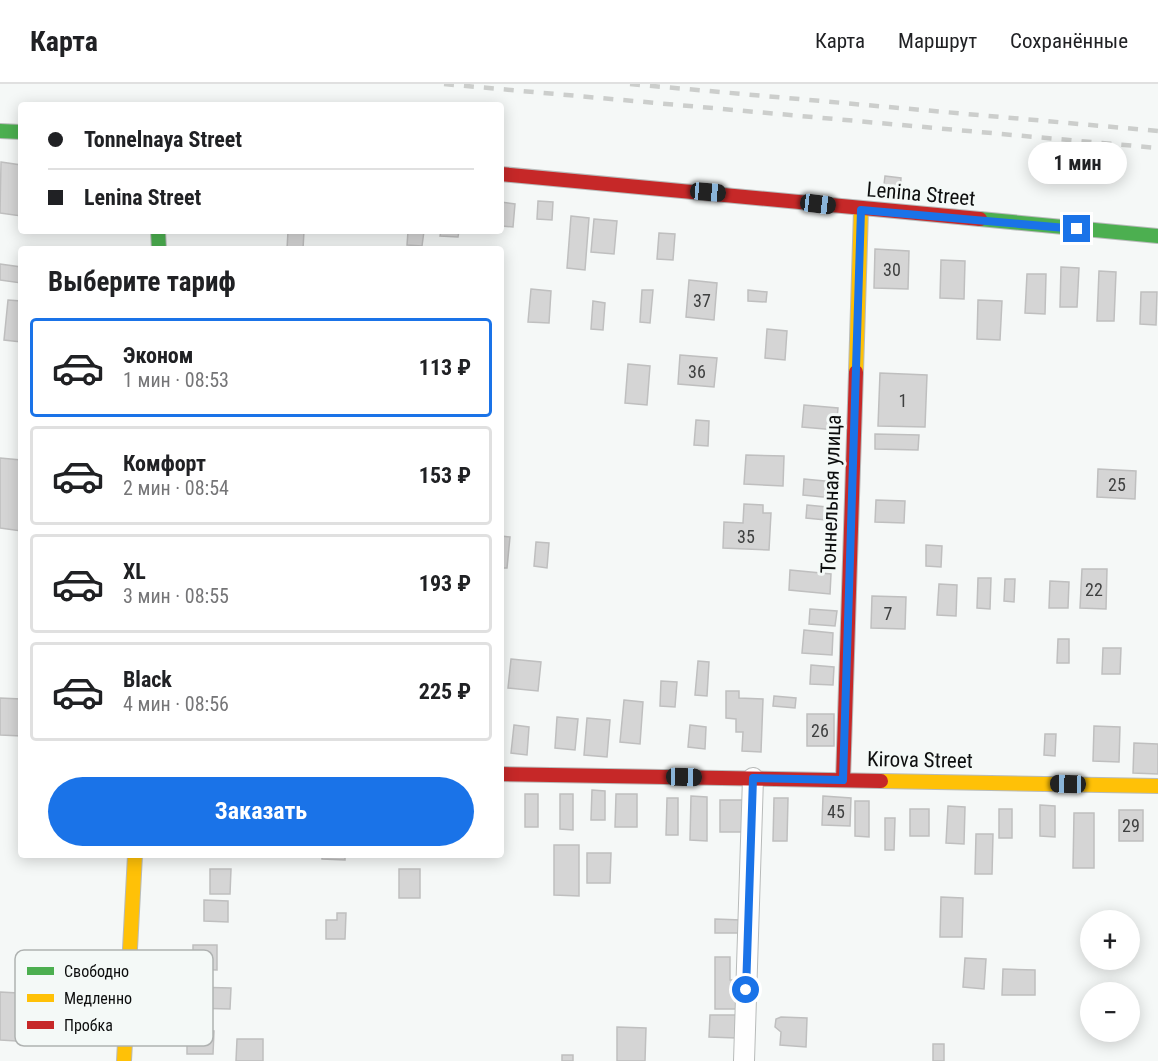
<!DOCTYPE html>
<html lang="ru">
<head>
<meta charset="utf-8">
<style>
  :root { --surface:#fff; --page:#f2f2f2; --text:#202124; --muted:#757577; --line:#e0e0e0; --accent:#1a73e8 }
  body { margin:0; font-family:"Roboto Condensed",sans-serif; background:var(--page); color:var(--text); height:100vh; display:flex; flex-direction:column; font-size:22px; white-space:nowrap }
  * { box-sizing:border-box; margin:0 }
  p { font-size:20px; color:var(--muted) }
  .icon { flex:none; width:33px; height:33px; fill:none; stroke:currentColor; stroke-width:2; stroke-linecap:round; stroke-linejoin:round }
  .map { position:relative; flex:1; overflow:hidden }
  .sheet { position:absolute; left:18px; top:162px; width:486px; height:612px; display:flex; flex-direction:column; background:var(--surface); border-radius:6px; box-shadow:0 3px 15px #0003 }
  .sheet>* { flex:none }
  .top-card { position:absolute; left:18px; top:18px; width:486px; height:132px; border-radius:6px; box-shadow:0 3px 15px #0003; display:grid; align-content:center; height:132px; padding:0 30px; background:var(--surface) }
  .controls { position:absolute; left:1080px; top:826px; display:grid; gap:12px }
  .controls a { display:grid; place-items:center; width:60px; height:60px; border-radius:50%; background:var(--surface); box-shadow:0 3px 15px #0003; font-size:30px }
  .end { position:absolute; width:27px; height:27px; margin:-14px; border:8px solid #1a73e8; background:#fff; box-shadow:0 0 0 3px #fff }
  .from { border-radius:50% }
  .bubble { position:absolute; height:42px; border-radius:21px; background:var(--surface); box-shadow:0 3px 15px #0003; font-size:20px; font-weight:700; line-height:42px; text-align:center }
  .car { position:absolute; width:18px; height:36px; margin:-18px -9px; border-radius:8px; box-shadow:0 0 4px 2px #0007; background:linear-gradient(#222 24%,#8ab4d8 0 40%,#222 0 76%,#8ab4d8 0 86%,#222 0) }
  .top-card b { display:flex; align-items:center; gap:21px; height:57px; font-size:22px }
  .top-card b+b { border-top:2px solid var(--line) }
  .top-card i { width:15px; height:15px; background:var(--text) }
  ul { padding:0; list-style:none }
  li { display:flex; align-items:center; gap:18px; height:99px; margin:0 12px 9px; padding:0 18px; border:3px solid var(--line); border-radius:6px }
  li div { flex:1 }
  li b { display:block; font-size:22px }
  li em { font-style:normal; font-weight:700 }
  li.active { border-color:var(--accent) }
  li>.icon { width:54px; height:54px; stroke-width:1.5 }
  h2 { padding:0 30px; font-size:27px; line-height:72px }
  .button { display:flex; gap:12px; margin-top:auto; padding:12px 30px }
  .button a { flex:1; height:69px; border-radius:36px; background:var(--accent); color:#fff; font-size:24px; font-weight:700; line-height:69px; text-align:center }
  header { display:flex; align-items:center; gap:36px; box-sizing:border-box; height:84px; padding:0 30px; background:var(--surface); border-bottom:2px solid var(--line) }
  header strong { font-size:28px }
  nav { display:flex; gap:33px; margin-inline-start:auto; font-size:21px }
  .map>svg:first-child { display:block }
  .building { fill:#d5d5d5; stroke:#bfbfbf; stroke-width:1.5 }
  .lines { fill:none; stroke-linecap:round; stroke-linejoin:round }
  .street-casing { stroke:#b8bbba; stroke-width:22 }
  .fast-casing { stroke:#b8bbba; stroke-width:16 }
  .slow-casing { stroke:#b8bbba; stroke-width:16 }
  .jam-casing { stroke:#b8bbba; stroke-width:16 }
  .street { stroke:#fefefe; stroke-width:20 }
  .fast { stroke:#4caf50; stroke-width:14 }
  .slow { stroke:#ffc107; stroke-width:14 }
  .jam { stroke:#c62828; stroke-width:14 }
  .rail { stroke:#cccecc; stroke-width:4.5; stroke-dasharray:10 10; stroke-linecap:butt }
  .route { stroke:#1a73e8; stroke-width:8 }
  .labels { text-anchor:middle; dominant-baseline:central; stroke-width:6; stroke-linejoin:round; paint-order:stroke }
  .number-label { font-size:18px; fill:#3f4040 }
  .street-label { font-size:21px; fill:#0d0e0e; stroke:#f4f9f7 }
  .key { fill:#f4f9f7; stroke:#afb2b1; stroke-width:1.5 }
  .key-label { font-size:16px; fill:#0d0e0e }
</style>
</head>
<body>
<header>
<strong>Карта</strong>
<nav><a>Карта</a><a>Маршрут</a><a>Сохранённые</a></nav>
</header>
<div class="map">
<svg width="1158" height="977" viewBox="0 0 1158 977">
  <rect width="100%" height="100%" fill="#f5f8f7"/>
  <!-- building -->
  <path class="building" d="M1,78L21,81V132L0,129Z
    M885,92L901,94L900,110L883,109Z
    M538,117L553,118L552,136L537,135Z
    M501,118L515,120L513,143L501,142Z
    M571,132L589,134L585,186L567,184Z
    M594,135L617,137L614,170L591,168Z
    M288,147H304L303,165H287Z
    M408,147H424L422,162L407,161Z
    M441,147H459L458,153L440,152Z
    M659,149L675,150L673,176L657,175Z
    M875,165L909,167L908,205L874,204Z
    M941,176L965,177L964,215L940,214Z
    M0,180L21,183V199L0,196Z
    M1061,183L1079,184L1077,223H1060Z
    M1099,187L1116,188L1114,237H1097Z
    M1027,190H1046L1045,230L1025,229Z
    M689,196L717,199L714,236L686,233Z
    M531,205L551,207L549,239L528,238Z
    M642,206H653L650,239L640,238Z
    M748,206L767,208L766,218L748,217Z
    M1141,208H1157L1156,241L1140,240Z
    M8,216L21,217V258L4,256Z
    M978,216L1002,217L1000,256L977,255Z
    M593,217L605,219L603,246L591,245Z
    M767,245L787,247L785,276L765,274Z
    M680,271L717,274L714,303L678,300Z
    M628,280L650,282L647,321L625,319Z
    M880,289L927,291L925,343L878,342Z
    M804,321L838,324L836,346L802,343Z
    M696,336L709,337L708,362L694,361Z
    M875,350L919,351L918,366L875,365Z
    M746,371L784,372L783,402L744,400Z
    M0,374L21,376V447L0,444Z
    M1098,385L1136,387L1135,415L1097,413Z
    M804,395L835,398L833,414L803,411Z
    M876,416L905,417L904,439L875,438Z
    M744,420L763,421V429H771L769,466L723,464L724,438L743,439Z
    M807,421L837,424L836,437L806,434Z
    M501,452L510,453L507,484H501Z
    M536,458L549,459L547,484L534,482Z
    M926,461L942,462L941,483L926,482Z
    M1082,485H1107L1106,525L1080,524Z
    M790,486L831,490L830,510L789,506Z
    M978,494H991L990,525L977,524Z
    M1005,495H1015L1014,518L1004,517Z
    M1050,497L1069,498L1068,524H1049Z
    M939,500L957,501L956,532L937,531Z
    M872,512L906,513L905,545L871,544Z
    M810,525L837,527L835,542L809,540Z
    M804,546L833,549L832,571L802,569Z
    M1058,555H1069V579H1057Z
    M1103,564H1121L1120,590H1102Z
    M511,575L541,578L538,607L508,604Z
    M698,577L709,578L707,612L695,611Z
    M811,581L834,583L833,601L810,600Z
    M661,597L677,598L675,623L660,622Z
    M726,607H739V614L763,615L761,668L742,667L743,648H736V635L726,634Z
    M774,612L796,614L795,624L773,622Z
    M0,614L21,615V652L0,651Z
    M624,616L643,618L640,660L620,658Z
    M807,630H834V662H807Z
    M557,633L578,635L575,666L555,664Z
    M587,634L610,636L607,673L584,671Z
    M514,641L529,643L527,671L511,669Z
    M690,641L706,643L705,665L688,663Z
    M1094,642L1120,643L1119,678L1093,677Z
    M1045,650H1056L1055,672L1044,671Z
    M1134,659L1158,660V690L1133,689Z
    M592,706L605,707V736H591Z
    M525,710H538V743H525Z
    M560,710H573V746L560,745Z
    M616,710H637V743H615Z
    M691,712L707,713V757L690,756Z
    M823,712L851,714L850,742L822,741Z
    M667,714H678V751H666Z
    M774,714H788L787,757H773Z
    M720,716H743V748H720Z
    M855,717H869V753L855,752Z
    M1040,721L1055,722V753L1040,752Z
    M948,722L965,723L964,760L946,759Z
    M910,725H929V752H910Z
    M999,725H1012V754H999Z
    M1119,726H1143V757H1119Z
    M1074,729H1094V784H1073Z
    M885,734H895L894,766H885Z
    M976,750H993L992,790H975Z
    M554,761H579V812L554,811Z
    M587,769H611L610,799H587Z
    M322,771H345V776L322,775Z
    M210,785H231L230,810H210Z
    M399,785H420V814H399Z
    M941,813L963,814L962,853H940Z
    M204,816L228,817V838L204,837Z
    M337,829H346L345,855H326V836H337Z
    M715,835L741,836V849H715Z
    M193,861H217V886L193,885Z
    M715,873H730V896H743V925H715Z
    M965,874L986,875L984,905L963,903Z
    M1003,885L1035,886V911H1002Z
    M191,903L231,904L230,925L191,924Z
    M0,908L18,909L16,957L0,956Z
    M710,931H736V954L709,953Z
    M781,933L807,934L806,963L780,961L781,948L775,943L776,935Z
    M617,943L646,944L645,977H617Z
    M187,946L214,947L213,970H187Z
    M237,955H263V977H236Z
    M933,960H944V977H933Z
    M562,971H573V977H562Z"/>
  <g class="lines">
    <!-- street casing -->
    <g class="street-casing">
      <path id="street" d="M744,977L753,694"/>
    </g>
    <!-- fast casing -->
    <g class="fast-casing">
      <path id="fast" d="M0,47L21,48
        M980,135L1158,152
        M158,147L159,165"/>
    </g>
    <!-- slow casing -->
    <g class="slow-casing">
      <path id="slow" d="M856,288L861,126
        M881,697L1158,702
        M124,977L135,771"/>
    </g>
    <!-- jam casing -->
    <g class="jam-casing">
      <path id="jam" d="M501,90L980,135
        M501,690L881,697
        M843,696L856,288"/>
    </g>
    <!-- street -->
    <use href="#street" class="street"/>
    <!-- fast -->
    <use href="#fast" class="fast"/>
    <!-- slow -->
    <use href="#slow" class="slow"/>
    <!-- jam -->
    <use href="#jam" class="jam"/>
    <!-- rail -->
    <path class="rail" d="M444,0L1158,64
      M630,0L1158,47"/>
  </g>
  <g class="lines">
    <!-- route -->
    <path class="route" d="M746,906L753,694L843,696L861,126L1077,145"/>
  </g>
  <g class="labels">
    <!-- number labels -->
    <g class="number-label">
      <text x="892" y="185">30</text>
      <text x="702" y="216">37</text>
      <text x="697" y="287">36</text>
      <text x="903" y="316">1</text>
      <text x="1117" y="400">25</text>
      <text x="746" y="452">35</text>
      <text x="1094" y="505">22</text>
      <text x="888" y="529">7</text>
      <text x="820" y="646">26</text>
      <text x="836" y="727">45</text>
      <text x="1131" y="741">29</text>
    </g>
    <!-- street labels -->
    <g class="street-label">
      <text transform="translate(921 110) rotate(5)">Lenina Street</text>
      <text transform="translate(831 410) rotate(-88)">Тоннельная улица</text>
      <text transform="translate(920 676) rotate(1)">Kirova Street</text>
    </g>
  </g>
  <!-- legend -->
  <rect x="15" y="866" width="198" height="96" rx="9" class="key"/>
  <rect x="27" y="883" width="27" height="8" fill="#4caf50"/>
  <rect x="27" y="910" width="27" height="8" fill="#ffc107"/>
  <rect x="27" y="937" width="27" height="8" fill="#c62828"/>
  <g class="key-label">
    <text x="64" y="893">Свободно</text>
    <text x="64" y="920">Медленно</text>
    <text x="64" y="947">Пробка</text>
  </g>
</svg>
<div class="controls">
<a>+</a>
<a>−</a>
</div>
<i class="end from" style="left:746px;top:906px"></i>
<i class="end" style="left:1077px;top:145px"></i>
<div class="bubble" style="left:1028px;top:58px;width:99px">1 мин</div>
<i class="car" style="left:708px;top:108px;rotate:95deg"></i>
<i class="car" style="left:818px;top:120px;rotate:97deg"></i>
<i class="car" style="left:684px;top:693px;rotate:91deg"></i>
<i class="car" style="left:1068px;top:700px;rotate:271deg"></i>
<div class="top-card">
<b><i class="from"></i>Tonnelnaya Street</b>
<b><i></i>Lenina Street</b>
</div>
<section class="sheet">
<h2>Выберите тариф</h2>
<ul>
<li class="active"><svg class="icon" aria-label="car" viewBox="0 0 24 24"><path d="M5 17H2v-5l4-1 3-4h7l3 4 3 1v5h-3M9 17h6M6 11h13"/><circle cx="7" cy="17" r="2"/><circle cx="17" cy="17" r="2"/></svg><div><b>Эконом</b><p>1 мин · 08:53</p></div><em>113 ₽</em></li>
<li><svg class="icon" aria-label="car" viewBox="0 0 24 24"><path d="M5 17H2v-5l4-1 3-4h7l3 4 3 1v5h-3M9 17h6M6 11h13"/><circle cx="7" cy="17" r="2"/><circle cx="17" cy="17" r="2"/></svg><div><b>Комфорт</b><p>2 мин · 08:54</p></div><em>153 ₽</em></li>
<li><svg class="icon" aria-label="car" viewBox="0 0 24 24"><path d="M5 17H2v-5l4-1 3-4h7l3 4 3 1v5h-3M9 17h6M6 11h13"/><circle cx="7" cy="17" r="2"/><circle cx="17" cy="17" r="2"/></svg><div><b>XL</b><p>3 мин · 08:55</p></div><em>193 ₽</em></li>
<li><svg class="icon" aria-label="car" viewBox="0 0 24 24"><path d="M5 17H2v-5l4-1 3-4h7l3 4 3 1v5h-3M9 17h6M6 11h13"/><circle cx="7" cy="17" r="2"/><circle cx="17" cy="17" r="2"/></svg><div><b>Black</b><p>4 мин · 08:56</p></div><em>225 ₽</em></li>
</ul>
<div class="button"><a>Заказать</a></div>
</section>
</div>
</body>
</html>
